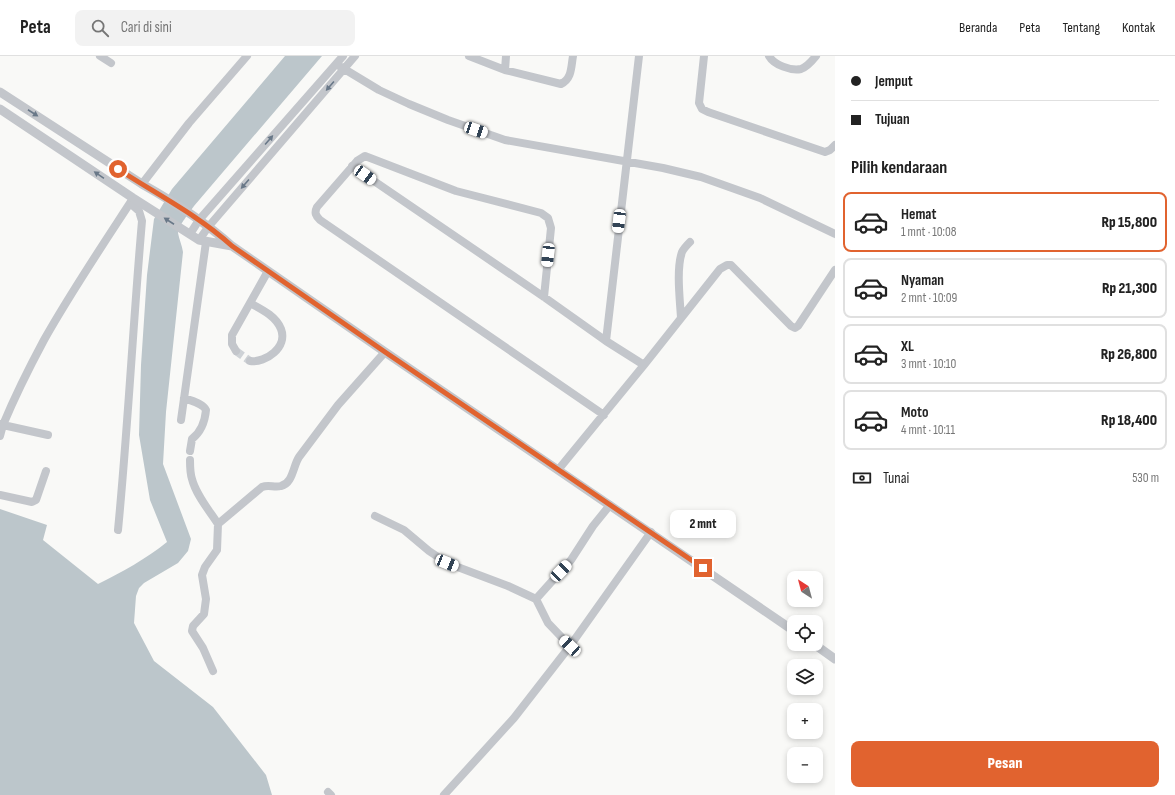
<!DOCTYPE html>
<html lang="id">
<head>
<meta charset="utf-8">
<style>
  :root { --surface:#fff; --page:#f2f2f2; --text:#222; --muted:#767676; --line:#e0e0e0; --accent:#e1632f }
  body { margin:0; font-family:"Sofia Sans Condensed",sans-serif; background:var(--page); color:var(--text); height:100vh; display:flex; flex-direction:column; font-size:15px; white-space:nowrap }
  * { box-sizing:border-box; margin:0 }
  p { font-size:13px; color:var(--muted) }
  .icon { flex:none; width:22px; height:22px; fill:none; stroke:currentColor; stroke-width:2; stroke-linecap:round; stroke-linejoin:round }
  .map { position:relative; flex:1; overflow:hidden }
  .sheet { display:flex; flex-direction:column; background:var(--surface); width:340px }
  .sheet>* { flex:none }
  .top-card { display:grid; align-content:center; height:88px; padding:0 16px; background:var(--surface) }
  .needle { width:26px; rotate:324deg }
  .tools { position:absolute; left:787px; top:515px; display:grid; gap:8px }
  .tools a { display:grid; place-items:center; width:36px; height:36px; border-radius:8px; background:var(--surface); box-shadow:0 2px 6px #0003; font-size:20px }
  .end { position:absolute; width:18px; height:18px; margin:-9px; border:5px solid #e1632f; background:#fff; box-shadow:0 0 0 2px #fff }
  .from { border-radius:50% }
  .bubble { position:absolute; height:28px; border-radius:8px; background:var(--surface); box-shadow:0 2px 6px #0003; font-size:13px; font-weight:800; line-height:28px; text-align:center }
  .car { position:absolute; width:12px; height:24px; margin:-12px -6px; border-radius:5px; box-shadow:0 0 3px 1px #0007; background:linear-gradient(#fff 24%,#345 0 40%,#fff 0 76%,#345 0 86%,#fff 0) }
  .top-card b { display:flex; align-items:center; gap:14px; height:38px; font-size:15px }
  .top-card b+b { border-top:1px solid var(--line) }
  .top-card i { width:10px; height:10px; background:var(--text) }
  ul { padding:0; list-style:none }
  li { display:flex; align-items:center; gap:12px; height:60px; margin:0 8px 6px; padding:0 8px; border:2px solid var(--line); border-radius:8px }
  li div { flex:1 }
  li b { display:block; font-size:15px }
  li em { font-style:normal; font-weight:800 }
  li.active { border-color:var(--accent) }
  li>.icon { width:36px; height:36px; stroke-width:1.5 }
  h2 { padding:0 16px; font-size:18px; line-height:48px }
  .pay { display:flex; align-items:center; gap:10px; height:44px; padding:0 16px; font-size:15px }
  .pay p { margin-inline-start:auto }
  .cta { display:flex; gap:8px; margin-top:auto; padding:8px 16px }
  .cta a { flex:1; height:46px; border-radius:8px; background:var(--accent); color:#fff; font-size:16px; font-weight:800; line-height:46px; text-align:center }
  header { display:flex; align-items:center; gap:24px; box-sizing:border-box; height:56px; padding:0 20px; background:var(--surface); border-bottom:1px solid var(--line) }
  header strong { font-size:19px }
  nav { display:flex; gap:22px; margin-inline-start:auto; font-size:14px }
  .search { width:280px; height:36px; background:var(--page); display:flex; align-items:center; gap:10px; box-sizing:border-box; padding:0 14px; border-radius:8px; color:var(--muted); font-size:15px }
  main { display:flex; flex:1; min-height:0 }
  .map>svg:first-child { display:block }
  .water { fill:#bcc6cb }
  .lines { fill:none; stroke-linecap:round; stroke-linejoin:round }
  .minor-tunnel { stroke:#ced2d6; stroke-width:8; stroke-dasharray:8 4; stroke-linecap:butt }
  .minor { stroke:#c3c6cb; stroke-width:8 }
  .tertiary { stroke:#c3c6cb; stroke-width:9 }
  .oneway { fill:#697888 }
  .route { stroke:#e1632f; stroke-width:5 }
</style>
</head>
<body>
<header>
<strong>Peta</strong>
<div class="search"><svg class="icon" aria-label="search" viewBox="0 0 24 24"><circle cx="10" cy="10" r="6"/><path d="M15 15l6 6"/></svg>Cari di sini</div>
<nav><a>Beranda</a><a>Peta</a><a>Tentang</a><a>Kontak</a></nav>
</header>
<main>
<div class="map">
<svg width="835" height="739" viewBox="0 0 835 739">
  <rect width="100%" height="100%" fill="#f9f9f7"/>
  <!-- water -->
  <path class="water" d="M285,0H322L194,150C190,156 178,170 178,177C179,183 182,189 183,196L166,356L163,408L191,483L188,495L178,507L144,527L139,532L136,540L134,567L154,605L213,651L266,719L272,739H0V453L47,469L43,484L98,528C122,516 146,503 167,486L150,444L139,379L141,309L147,219L154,163L172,133Z"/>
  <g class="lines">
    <!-- minor-tunnel -->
    <path class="minor-tunnel" d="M236,295L250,305"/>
    <!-- minor -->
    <path class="minor" d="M100,0L111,7
      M469,0L505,14L561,28C572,23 571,11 573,0
      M704,0L699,47L702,53L708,56L825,96L830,94L835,89
      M769,0C774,9 791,15 801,13C807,11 812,5 816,0
      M336,8L379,34L409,48L448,64L505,84L663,112L701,121L760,142L835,178
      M505,14L506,0
      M352,110L544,241L606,285
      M142,128L189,67L247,0
      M190,178L199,164L343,0
      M199,184L209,170L355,0
      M544,241L551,172L548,162L541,157L456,135L365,100L357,105L317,151C314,157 316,160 320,164L604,359
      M681,262C680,244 676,213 682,196C684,192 687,189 690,186
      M236,295L232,288V279L268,215
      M250,305C266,307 288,291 281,273C276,260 261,253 250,247
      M644,309L720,213L727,209H731L791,270L795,272L798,270L835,214
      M184,342C191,345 203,347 206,354C205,365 201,376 192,383L190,395
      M181,364L206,186
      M0,368L3,369C15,340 29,312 44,284C71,236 102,190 132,144
      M0,380L3,369L48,379
      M190,404C190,410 190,417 192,423C196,439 209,454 218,468L262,431C269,428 274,432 281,430C293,427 293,410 299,401L338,349L385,296
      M558,414L644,309L606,285L639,0
      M0,439L32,446L36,444L46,415
      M375,460L404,474L429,495L447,507L508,530L536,543L548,567L570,590
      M118,474C128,371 133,268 142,165L139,155L130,147
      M536,543L571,504L593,470L610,449
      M213,615L203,592L192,575L193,570L204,558L206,543L202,519L205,511L217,494L218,468
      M328,736L331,739
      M444,739L514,662L570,590L651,476"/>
    <!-- tertiary -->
    <path class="tertiary" d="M0,36L142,128C174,146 205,166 232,190L385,296L794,575
      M0,53L133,142L199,184L232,190
      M814,588L835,603"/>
  </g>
  <!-- one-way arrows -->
  <defs><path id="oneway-solid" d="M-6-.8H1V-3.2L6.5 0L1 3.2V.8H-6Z"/></defs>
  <g class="oneway">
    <use href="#oneway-solid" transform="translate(330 30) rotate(131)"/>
    <use href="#oneway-solid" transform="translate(33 57) rotate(33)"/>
    <use href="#oneway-solid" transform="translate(269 84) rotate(-49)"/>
    <use href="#oneway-solid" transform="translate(99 119) rotate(-146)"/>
    <use href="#oneway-solid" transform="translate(245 128) rotate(131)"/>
    <use href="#oneway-solid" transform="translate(169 165) rotate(-147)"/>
  </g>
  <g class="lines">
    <!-- route -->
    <path class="route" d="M118,113C156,138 198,159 232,190L385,296L703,512"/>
  </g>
</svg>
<div class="tools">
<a><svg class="needle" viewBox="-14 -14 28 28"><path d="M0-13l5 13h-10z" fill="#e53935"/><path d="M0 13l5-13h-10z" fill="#767676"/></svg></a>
<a><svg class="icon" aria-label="locate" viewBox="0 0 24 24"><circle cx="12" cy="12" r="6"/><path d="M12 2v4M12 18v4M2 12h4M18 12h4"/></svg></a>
<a><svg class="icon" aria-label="layers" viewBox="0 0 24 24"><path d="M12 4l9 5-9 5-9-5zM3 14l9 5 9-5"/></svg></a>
<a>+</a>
<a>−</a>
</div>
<i class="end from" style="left:118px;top:113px"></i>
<i class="end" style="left:703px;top:512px"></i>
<div class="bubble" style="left:670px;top:454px;width:66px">2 mnt</div>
<i class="car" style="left:476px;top:74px;rotate:109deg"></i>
<i class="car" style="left:365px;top:119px;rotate:125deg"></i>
<i class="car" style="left:619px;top:165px;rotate:187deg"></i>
<i class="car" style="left:548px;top:199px;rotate:186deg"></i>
<i class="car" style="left:447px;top:507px;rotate:112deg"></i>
<i class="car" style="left:561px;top:515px;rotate:44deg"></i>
<i class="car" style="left:570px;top:590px;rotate:313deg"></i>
</div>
<section class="sheet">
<div class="top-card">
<b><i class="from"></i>Jemput</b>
<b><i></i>Tujuan</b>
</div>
<h2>Pilih kendaraan</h2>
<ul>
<li class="active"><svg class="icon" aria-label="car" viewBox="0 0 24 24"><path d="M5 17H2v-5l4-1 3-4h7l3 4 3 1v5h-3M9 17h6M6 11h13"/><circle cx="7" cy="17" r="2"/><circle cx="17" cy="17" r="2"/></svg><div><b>Hemat</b><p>1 mnt · 10:08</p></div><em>Rp 15,800</em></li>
<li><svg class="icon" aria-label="car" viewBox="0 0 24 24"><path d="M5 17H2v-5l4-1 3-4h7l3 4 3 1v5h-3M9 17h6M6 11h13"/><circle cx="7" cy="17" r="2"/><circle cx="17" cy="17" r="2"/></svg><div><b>Nyaman</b><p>2 mnt · 10:09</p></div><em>Rp 21,300</em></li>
<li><svg class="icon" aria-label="car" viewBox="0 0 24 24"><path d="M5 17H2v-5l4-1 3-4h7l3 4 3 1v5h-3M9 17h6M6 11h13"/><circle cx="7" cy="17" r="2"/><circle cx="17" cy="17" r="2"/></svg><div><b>XL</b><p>3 mnt · 10:10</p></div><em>Rp 26,800</em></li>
<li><svg class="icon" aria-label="car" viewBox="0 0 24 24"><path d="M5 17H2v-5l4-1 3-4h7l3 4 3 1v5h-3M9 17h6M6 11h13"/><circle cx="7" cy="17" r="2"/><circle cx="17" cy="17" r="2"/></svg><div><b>Moto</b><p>4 mnt · 10:11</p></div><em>Rp 18,400</em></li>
</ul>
<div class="pay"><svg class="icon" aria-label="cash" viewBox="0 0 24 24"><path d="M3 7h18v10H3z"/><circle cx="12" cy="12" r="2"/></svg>Tunai<p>530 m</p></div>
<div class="cta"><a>Pesan</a></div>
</section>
</main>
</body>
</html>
